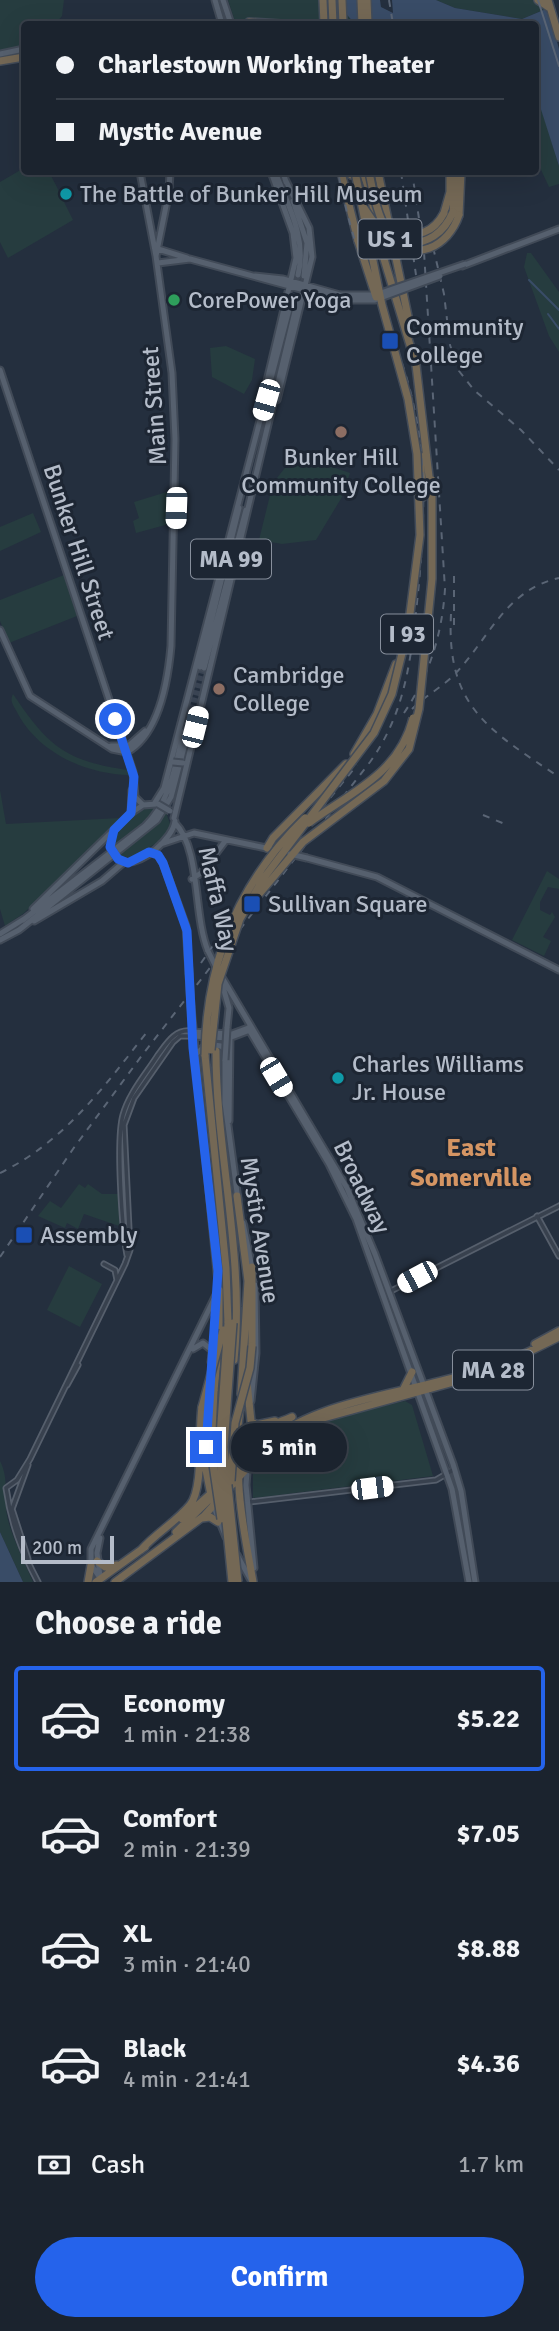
<!DOCTYPE html>
<html lang="en">
<head>
<meta charset="utf-8">
<style>
  :root { --surface:#1b232e; --page:#242b36; --text:#f1f3f6; --muted:#a0a4aa; --line:#39404a; --accent:#2563eb }
  body { margin:0; font-family:Signika,sans-serif; background:var(--page); color:var(--text); height:100vh; display:flex; flex-direction:column; font-size:26px; white-space:nowrap }
  * { box-sizing:border-box; margin:0 }
  p { font-size:23px; color:var(--muted) }
  .icon { flex:none; width:38px; height:38px; fill:none; stroke:currentColor; stroke-width:2; stroke-linecap:round; stroke-linejoin:round }
  .map { position:relative; height:1582px; overflow:hidden }
  .details { display:flex; flex-direction:column; background:var(--surface); flex:1 }
  .details>* { flex:none }
  .banner { position:absolute; left:21px; top:21px; width:518px; height:154px; border-radius:7px; box-shadow:0 7px 28px #0002,0 0 0 2px var(--line); display:grid; align-content:center; height:154px; padding:0 35px; background:var(--surface) }
  .scale { position:absolute; left:21px; bottom:18px; width:93px; box-sizing:border-box; padding-left:7px; border:4px solid #b4bcc9; border-top:0; font-size:19px; line-height:24px; white-space:nowrap; color:#b4bcc9; -webkit-text-stroke:5px #1d2633; paint-order:stroke }
  .end { position:absolute; width:32px; height:32px; margin:-16px; border:9px solid #2563eb; background:#fff; box-shadow:0 0 0 4px #fff }
  .from { border-radius:50% }
  .bubble { position:absolute; height:49px; border-radius:24px; background:var(--surface); box-shadow:0 7px 28px #0002,0 0 0 2px var(--line); font-size:23px; font-weight:800; line-height:49px; text-align:center }
  .car { position:absolute; width:21px; height:42px; margin:-21px -10px; border-radius:9px; box-shadow:0 0 5px 2px #0007; background:linear-gradient(#fff 24%,#345 0 40%,#fff 0 76%,#345 0 86%,#fff 0) }
  .banner b { display:flex; align-items:center; gap:24px; height:66px; font-size:26px }
  .banner b+b { border-top:2px solid var(--line) }
  .banner i { width:18px; height:18px; background:var(--text) }
  ul { padding:0; list-style:none }
  li { display:flex; align-items:center; gap:21px; height:105px; margin:0 14px 10px; padding:0 21px; border:4px solid transparent; border-radius:7px }
  li div { flex:1 }
  li b { display:block; font-size:26px }
  li em { font-style:normal; font-weight:800 }
  li.active { border-color:var(--accent) }
  li>.icon { width:63px; height:63px; stroke-width:1.5 }
  h2 { padding:0 35px; font-size:32px; line-height:84px }
  .pay { display:flex; align-items:center; gap:18px; height:77px; padding:0 35px; font-size:26px }
  .pay p { margin-inline-start:auto }
  .primary-button { display:flex; gap:14px; margin-top:auto; padding:14px 35px }
  .primary-button a { flex:1; height:80px; border-radius:42px; background:var(--accent); color:#fff; font-size:28px; font-weight:800; line-height:80px; text-align:center }
  .map>svg:first-child { display:block }
  .green { fill:#263c3f }
  .water { fill:#394c67 }
  .lines { fill:none; stroke-linecap:round; stroke-linejoin:round }
  .stream { stroke:#394c67; stroke-width:2 }
  .major-tunnel { stroke:#3a4453; stroke-width:5; stroke-dasharray:5 2.5; stroke-linecap:butt }
  .highway-tunnel { stroke:#3a4453; stroke-width:7; stroke-dasharray:7 3.5; stroke-linecap:butt }
  .minor-casing { stroke:#565f6c; stroke-width:7 }
  .major-casing { stroke:#414a57; stroke-width:9 }
  .highway-casing { stroke:#434c59; stroke-width:10 }
  .minor { stroke:#38414e; stroke-width:3.5 }
  .major { stroke:#56606e; stroke-width:5 }
  .highway { stroke:#746855; stroke-width:7 }
  .tram { stroke:#5a6575; stroke-width:2 }
  .rail { stroke:#5a6575; stroke-width:2; stroke-dasharray:7 7; stroke-linecap:butt }
  .major-bridge-casing { stroke:#414a57; stroke-width:9; stroke-linecap:butt }
  .highway-bridge-casing { stroke:#434c59; stroke-width:10; stroke-linecap:butt }
  .major-bridge { stroke:#56606e; stroke-width:5 }
  .highway-bridge { stroke:#746855; stroke-width:7 }
  .route { stroke:#2563eb; stroke-width:9 }
  .culture-dot { fill:#0f9aa8; stroke:#1d2633; stroke-width:2.5 }
  .leisure-dot { fill:#2e9e5b; stroke:#1d2633; stroke-width:2.5 }
  .transit-dot { fill:#1a4fb4; stroke:#1d2633; stroke-width:2.5 }
  .education-dot { fill:#8d6e63; stroke:#1d2633; stroke-width:2.5 }
  .labels { text-anchor:middle; dominant-baseline:central; stroke-width:6; stroke-linejoin:round; paint-order:stroke }
  .shield { fill:#1d2633; stroke:#878f9c; stroke-width:2 }
  .shield-label { font-size:23px; font-weight:bold; fill:#b4bcc9 }
  .poi-label { font-size:24px; fill:#b4bcc9; stroke:#1d2633; text-anchor:start }
  .street-label { font-size:24px; fill:#b4bcc9; stroke:#1d2633 }
  .neighbourhood-label { font-size:26px; font-weight:bold; fill:#d59563; stroke:#1d2633 }
</style>
</head>
<body>
<div class="map">
<svg width="559" height="1582" viewBox="0 0 559 1582">
  <rect width="100%" height="100%" fill="#242f3e"/>
  <!-- green -->
  <path class="green" d="M0,0H64L62,16L55,24H24V53L0,56Z
    M228,0H334L355,24H301L249,19L235,22Z
    M436,0H538L546,9L522,19L455,8Z
    M536,91L559,166V184L549,187L536,159Z
    M24,168V172H49L60,193L71,188L74,194L63,200L73,220L8,258L0,242V182Z
    M527,253H531L559,292V352L549,336L524,267Z
    M226,346L255,359L252,380L244,394L212,377L210,348Z
    M306,458L350,473L342,497L316,540L282,544L259,540L273,483L288,464Z
    M170,491L169,524L136,533L133,521L139,518L134,502Z
    M33,513L41,532L0,551V527Z
    M64,575L77,616L9,643L0,621V600Z
    M13,694C48,746 65,761 128,770L129,775C86,774 39,753 18,714C14,706 9,702 13,694Z
    M0,790L6,824L120,818L24,913L5,926L0,909Z
    M147,808H158L144,824L113,848C111,831 133,815 147,808Z
    M166,813L171,826L162,840L130,858L118,855L150,830Z
    M547,871L559,879V889L548,887L540,902V910L550,915L552,912L555,917L543,937L551,941L544,956L512,940Z
    M79,1184L85,1188L88,1184L102,1194H118L122,1227L84,1214L78,1229L67,1223L65,1228L38,1216L50,1201L61,1208Z
    M69,1266L102,1284L80,1327L47,1310Z
    M405,1401L412,1405L433,1476L253,1498V1470C292,1424 348,1415 405,1401Z
    M0,1461C10,1480 3,1499 8,1520C14,1542 24,1561 33,1582H23L0,1532Z"/>
  <!-- water -->
  <path class="water" d="M334,0H380L381,7L393,13L392,0H436L455,8L522,19L546,9L553,31L559,30V37L556,38L559,49V166L538,100L536,101V24H395L384,19V24H355Z
    M0,1532L23,1582H0Z"/>
  <g class="lines">
    <!-- stream -->
    <path class="stream" d="M529,280L559,310
      M548,314L559,329"/>
    <!-- major-tunnel -->
    <path class="major-tunnel" d="M292,298L298,275
      M298,299L304,276
      M184,731L200,667
      M188,732L204,668"/>
    <!-- highway-tunnel -->
    <path class="highway-tunnel" d="M232,24L249,22"/>
    <!-- minor casing -->
    <g class="minor-casing">
      <path id="minor" d="M537,1216L559,1256
        M127,1255C122,1228 116,1140 123,1115C129,1093 146,1074 158,1055C167,1043 175,1029 191,1031
        M104,1264L115,1270L117,1280
        M389,1292L559,1206
        M67,1385L78,1365
        M249,1502L436,1480L453,1470
        M28,1559L12,1509L28,1465
        M38,1582C21,1550 11,1523 6,1488L17,1480L30,1459L125,1264L130,1250L124,1125L134,1098L173,1042L180,1036H193"/>
    </g>
    <!-- major casing -->
    <g class="major-casing">
      <path id="major" d="M215,0L222,24
        M223,0L231,24
        M0,54L24,49
        M140,172L156,256
        M275,172C288,205 307,238 298,275
        M283,172L286,182
        M293,201L307,243L304,276
        M158,249L187,258
        M158,263L190,259L341,300
        M462,266L559,229
        M255,276L283,279L340,295
        M0,370L133,772L135,797L143,805
        M277,400L312,257L309,228L285,179
        M259,415L296,258L293,233L271,172
        M0,630L30,696L112,749L127,752
        M200,667L239,508
        M204,668L246,510
        M111,746H128L145,731
        M127,752C159,734 168,680 171,646L175,439L172,373L156,256L169,191L170,172
        M154,804L164,788L292,298
        M131,813L132,790
        M174,818L298,299
        M175,823C201,849 193,915 208,951
        M161,844L194,833L271,849
        M149,852L158,855L163,863L186,926L189,973
        M307,858L377,877L559,970
        M124,862C142,865 173,839 175,821
        M192,879L201,873L226,840
        M33,909L131,813L143,805L156,804
        M23,920L145,826C171,801 175,765 184,731
        M34,921L102,881L124,862
        M19,930L157,820L171,797L188,732
        M0,934L24,919
        M0,940L19,930
        M220,974L347,1188L375,1254L453,1464L461,1491L475,1582
        M221,980L229,1008L227,1028
        M191,1007L219,1293
        M248,1028L329,1164L356,1219L452,1489L469,1582
        M192,1032L232,1034L251,1027
        M193,1036L229,1038L250,1030
        M195,1055L207,1044L221,1046L227,1051
        M225,1060V1103L238,1200
        M229,1121L230,1034
        M243,1223L252,1268
        M193,1349L203,1343L213,1351
        M211,1362L216,1320
        M208,1393L206,1429L208,1467
        M251,1401L256,1353L255,1285
        M251,1421L246,1485L254,1568
        M213,1505L226,1537
        M237,1555L251,1580
        M100,1576L97,1553L100,1538
        M101,1579L91,1565V1549L217,1293"/>
    </g>
    <!-- highway casing -->
    <g class="highway-casing">
      <path id="highway" d="M323,0L324,24
        M332,0L333,24
        M342,0L343,24
        M361,0L362,24
        M367,0L368,24
        M538,0L550,8
        M548,0L559,37
        M249,22L281,24
        M0,61L24,57
        M341,172L358,241
        M350,172L351,175
        M363,172L372,198
        M378,172L409,321
        M371,196L384,259L416,365L430,485
        M453,212L456,175
        M444,213L450,192V172
        M459,215L461,172
        M420,456L423,497
        M354,754L377,714L396,664
        M267,848L273,838L346,764
        M271,876L279,864
        M216,1051C216,1154 245,1256 234,1360
        M205,1055L226,1268L228,1323
        M237,1196L248,1281L241,1394
        M252,1267V1346
        M219,1339V1290
        M535,1344L559,1331
        M247,1382L251,1421L256,1425L275,1421
        M403,1390L412,1372
        M214,1391L217,1361
        M202,1450L212,1500
        M254,1452C324,1390 425,1397 506,1359
        M234,1460L240,1409
        M202,1518L210,1517L218,1522
        M182,1519L208,1496
        M176,1532L220,1489
        M141,1550C156,1533 176,1522 190,1505C204,1488 198,1432 202,1407
        M97,1561L105,1567L117,1565
        M88,1582L91,1565
        M96,1582L145,1547
        M115,1582L204,1516L259,1455L293,1430L320,1419L483,1374L559,1337
        M253,1582C249,1555 226,1457 248,1438C259,1428 279,1423 292,1417"/>
    </g>
    <!-- minor -->
    <use href="#minor" class="minor"/>
    <!-- major -->
    <use href="#major" class="major"/>
    <!-- highway -->
    <use href="#highway" class="highway"/>
    <!-- tram -->
    <path class="tram" d="M538,0L559,66"/>
    <!-- rail -->
    <path class="rail" d="M389,0L393,24
      M401,172L416,275
      M430,234L444,294L450,345L459,371L474,390L521,430L559,470
      M451,614C446,707 489,730 559,777
      M454,625V572
      M412,709C425,696 441,688 454,675C489,639 505,590 559,578
      M404,713C429,676 442,635 445,589L424,252L412,172
      M483,815L505,824
      M201,963L231,920L357,765
      M0,1173C64,1142 104,1087 147,1032
      M0,1257L73,1149L143,1054L370,762C403,716 410,667 416,612C424,538 429,467 411,394C400,348 377,304 361,259C351,231 344,201 338,172"/>
    <!-- major-bridge casing -->
    <g class="major-bridge-casing">
      <path id="major-bridge" d="M340,295H375L465,264
        M341,300H375L440,276
        M173,762L183,763
        M158,804L170,811
        M110,847L118,859
        M290,854L307,858
        M208,951L217,969
        M189,973L191,1007
        M225,1060L227,1028"/>
    </g>
    <!-- highway-bridge casing -->
    <g class="highway-bridge-casing">
      <path id="highway-bridge" d="M369,172C373,192 377,216 389,234C413,266 449,246 459,215
        M364,208L379,230L392,240
        M396,229C416,240 434,232 444,213
        M358,241L376,297
        M404,243C427,245 444,233 453,212
        M309,823C351,792 399,774 413,718
        M255,899L303,842L384,781L409,749L419,709L432,579V480
        M211,1050L218,984L240,919L263,879L374,733L392,694L408,629L420,535L417,454L408,399L382,305L355,172
        M205,1055C206,963 238,883 305,818
        M228,1323L219,1451L232,1582
        M233,1323L224,1447L238,1582
        M214,1391L211,1451L221,1519
        M202,1407L223,1330
        M231,1481L235,1423L250,1368L252,1346"/>
    </g>
    <!-- major-bridge -->
    <use href="#major-bridge" class="major-bridge"/>
    <!-- highway-bridge -->
    <use href="#highway-bridge" class="highway-bridge"/>
  </g>
  <g class="lines">
    <!-- route -->
    <path class="route" d="M115,719L134,777L131,813L114,830L110,847L118,859L128,863L149,852L158,855L163,863L187,931L193,1048L218,1271L206,1447"/>
  </g>
  <!-- markers -->
  <g class="culture-dot">
    <circle cx="66" cy="194" r="7"/>
    <circle cx="338" cy="1078" r="7"/>
  </g>
  <circle class="leisure-dot" cx="174" cy="300" r="7"/>
  <g class="transit-dot">
    <rect x="381" y="332" width="18" height="18" rx="3.5"/>
    <rect x="243" y="895" width="18" height="18" rx="3.5"/>
    <rect x="15" y="1226" width="18" height="18" rx="3.5"/>
  </g>
  <g class="education-dot">
    <circle cx="341" cy="432" r="7"/>
    <circle cx="219" cy="689" r="7"/>
  </g>
  <g class="labels">
    <!-- shield labels -->
    <g class="shield">
      <rect x="358.5" y="219.5" width="63" height="39" rx="5"/>
      <rect x="191" y="539.5" width="80" height="39" rx="5"/>
      <rect x="381" y="614.5" width="52" height="39" rx="5"/>
      <rect x="453" y="1350.5" width="80" height="39" rx="5"/>
    </g>
    <g class="shield-label">
      <text x="390" y="239">US 1</text>
      <text x="231" y="559">MA 99</text>
      <text x="407" y="634">I 93</text>
      <text x="493" y="1370">MA 28</text>
    </g>
    <!-- poi labels -->
    <g class="poi-label">
      <text x="80" y="194">The Battle of Bunker Hill Museum</text>
      <text x="188" y="300">CorePower Yoga</text>
      <text x="406" y="327">Community<tspan x="406" dy="28">College</tspan></text>
      <text x="341" y="457" text-anchor="middle">Bunker Hill<tspan x="341" dy="28">Community College</tspan></text>
      <text x="233" y="675">Cambridge<tspan x="233" dy="28">College</tspan></text>
      <text x="268" y="904">Sullivan Square</text>
      <text x="352" y="1064">Charles Williams<tspan x="352" dy="28">Jr. House</tspan></text>
      <text x="40" y="1235">Assembly</text>
    </g>
    <!-- street labels -->
    <g class="street-label">
      <text transform="translate(154 406) rotate(-94)">Main Street</text>
      <text transform="translate(79 552) rotate(72)">Bunker Hill Street</text>
      <text transform="translate(218 899) rotate(77)">Maffa Way</text>
      <text transform="translate(362 1187) rotate(64)">Broadway</text>
      <text transform="translate(260 1230) rotate(81)">Mystic Avenue</text>
    </g>
    <!-- neighbourhood labels -->
    <g class="neighbourhood-label">
      <text x="471" y="1148">East<tspan x="471" dy="30">Somerville</tspan></text>
    </g>
  </g>
</svg>
<div class="scale">200 m</div>
<i class="end from" style="left:115px;top:719px"></i>
<i class="end" style="left:206px;top:1447px"></i>
<div class="bubble" style="left:231px;top:1423px;width:116px">5 min</div>
<i class="car" style="left:266px;top:400px;rotate:196deg"></i>
<i class="car" style="left:176px;top:508px;rotate:182deg"></i>
<i class="car" style="left:195px;top:727px;rotate:14deg"></i>
<i class="car" style="left:276px;top:1077px;rotate:149deg"></i>
<i class="car" style="left:417px;top:1277px;rotate:242deg"></i>
<i class="car" style="left:372px;top:1488px;rotate:83deg"></i>
<div class="banner">
<b><i class="from"></i>Charlestown Working Theater</b>
<b><i></i>Mystic Avenue</b>
</div>
</div>
<section class="details">
<h2>Choose a ride</h2>
<ul>
<li class="active"><svg class="icon" aria-label="car" viewBox="0 0 24 24"><path d="M5 17H2v-5l4-1 3-4h7l3 4 3 1v5h-3M9 17h6M6 11h13"/><circle cx="7" cy="17" r="2"/><circle cx="17" cy="17" r="2"/></svg><div><b>Economy</b><p>1 min · 21:38</p></div><em>$5.22</em></li>
<li><svg class="icon" aria-label="car" viewBox="0 0 24 24"><path d="M5 17H2v-5l4-1 3-4h7l3 4 3 1v5h-3M9 17h6M6 11h13"/><circle cx="7" cy="17" r="2"/><circle cx="17" cy="17" r="2"/></svg><div><b>Comfort</b><p>2 min · 21:39</p></div><em>$7.05</em></li>
<li><svg class="icon" aria-label="car" viewBox="0 0 24 24"><path d="M5 17H2v-5l4-1 3-4h7l3 4 3 1v5h-3M9 17h6M6 11h13"/><circle cx="7" cy="17" r="2"/><circle cx="17" cy="17" r="2"/></svg><div><b>XL</b><p>3 min · 21:40</p></div><em>$8.88</em></li>
<li><svg class="icon" aria-label="car" viewBox="0 0 24 24"><path d="M5 17H2v-5l4-1 3-4h7l3 4 3 1v5h-3M9 17h6M6 11h13"/><circle cx="7" cy="17" r="2"/><circle cx="17" cy="17" r="2"/></svg><div><b>Black</b><p>4 min · 21:41</p></div><em>$4.36</em></li>
</ul>
<div class="pay"><svg class="icon" aria-label="cash" viewBox="0 0 24 24"><path d="M3 7h18v10H3z"/><circle cx="12" cy="12" r="2"/></svg>Cash<p>1.7 km</p></div>
<div class="primary-button"><a>Confirm</a></div>
</section>
</body>
</html>
